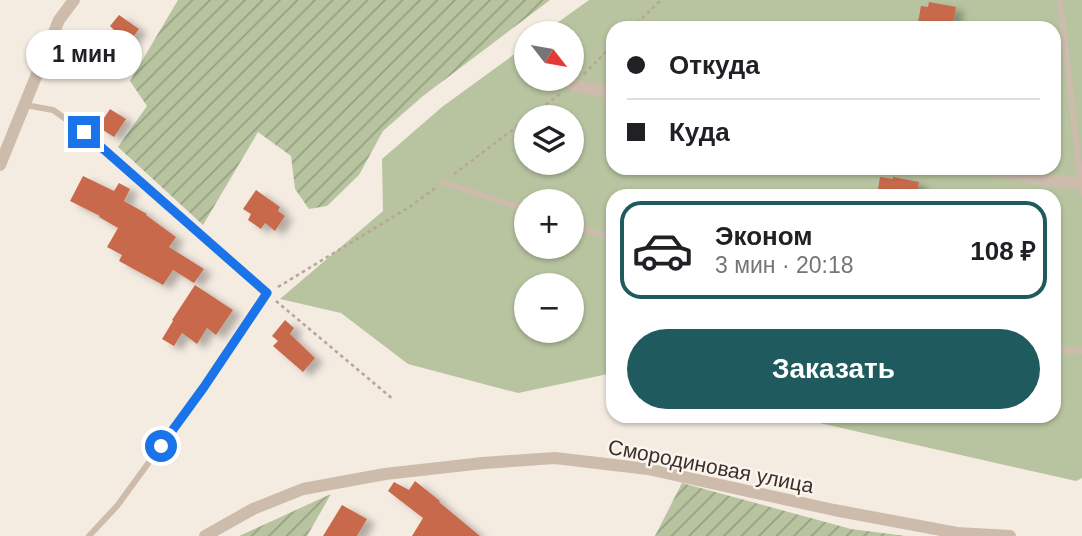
<!DOCTYPE html>
<html lang="ru">
<head>
<meta charset="utf-8">
<style>
  :root { --surface:#fff; --page:#f6f6f6; --text:#202124; --muted:#757577; --line:#e0e0e0; --accent:#1f5a5e }
  body { margin:0; font-family:Helvetica,sans-serif; background:var(--page); color:var(--text); height:100vh; display:flex; flex-direction:column; font-size:26px; white-space:nowrap }
  * { box-sizing:border-box; margin:0 }
  p { font-size:23px; color:var(--muted) }
  .icon { flex:none; width:38px; height:38px; fill:none; stroke:currentColor; stroke-width:2; stroke-linecap:round; stroke-linejoin:round }
  .map { position:relative; flex:1; overflow:hidden }
  .details { position:absolute; left:606px; top:189px; width:455px; height:234px; display:flex; flex-direction:column; background:var(--surface); border-radius:21px; box-shadow:0 2px 5px #0004 }
  .details>* { flex:none }
  .banner { position:absolute; left:606px; top:21px; width:455px; height:154px; border-radius:21px; box-shadow:0 2px 5px #0004; display:grid; align-content:center; height:154px; padding:0 21px; background:var(--surface) }
  .needle { width:46px; rotate:121deg }
  .tools { position:absolute; left:514px; top:21px; display:grid; gap:14px }
  .tools a { display:grid; place-items:center; width:70px; height:70px; border-radius:50%; background:var(--surface); box-shadow:0 2px 5px #0004; font-size:35px }
  .end { position:absolute; width:32px; height:32px; margin:-16px; border:9px solid #1a73e8; background:#fff; box-shadow:0 0 0 4px #fff }
  .from { border-radius:50% }
  .bubble { position:absolute; height:49px; border-radius:24px; background:var(--surface); box-shadow:0 2px 5px #0004; font-size:23px; font-weight:700; line-height:49px; text-align:center }
  .banner b { display:flex; align-items:center; gap:24px; height:66px; font-size:26px }
  .banner b+b { border-top:2px solid var(--line) }
  .banner i { width:18px; height:18px; background:var(--text) }
  ul { padding:12px 0 0; list-style:none }
  li { display:flex; align-items:center; gap:21px; height:98px; margin:0 14px 10px; padding:0 7px; border:4px solid transparent; border-radius:21px }
  li div { flex:1 }
  li b { display:block; font-size:26px }
  li em { font-style:normal; font-weight:700 }
  li.selected { border-color:var(--accent) }
  li>.icon { width:63px; height:63px; stroke-width:1.5 }
  .action { display:flex; gap:14px; margin-top:auto; padding:14px 21px }
  .action a { flex:1; height:80px; border-radius:42px; background:var(--accent); color:#fff; font-size:28px; font-weight:700; line-height:80px; text-align:center }
  .map>svg:first-child { display:block }
  .green { fill:#b8c4a0; fill-rule:evenodd }
  .garden { fill:url(#garden-furrows) }
  .building { fill:#c8694b; filter:url(#shadow) }
  .lines { fill:none; stroke-linecap:round; stroke-linejoin:round }
  .path { stroke:#b9a596; stroke-width:2.5; stroke-dasharray:3.5 3.5; stroke-linecap:butt }
  .lane { stroke:#cdbbac; stroke-width:6 }
  .street { stroke:#cdbbac; stroke-width:12 }
  .route { stroke:#1a73e8; stroke-width:9 }
  .labels { text-anchor:middle; dominant-baseline:central; stroke-width:5; stroke-linejoin:round; paint-order:stroke }
  .street-label { font-size:21px; fill:#3b302b; stroke:#fbf5ee }
</style>
</head>
<body>
<div class="map">
<svg width="1082" height="536" viewBox="0 0 1082 536">
  <defs>
    <pattern id="garden-furrows" width="10" height="10" patternUnits="userSpaceOnUse" patternTransform="scale(1.75)"><rect width="10" height="10" fill="#b8c4a0"/><path d="M-1 1l2-2M0 10L10 0M9 11l2-2" fill="none" stroke="#97a083"/></pattern>
    <filter id="shadow"><feDropShadow dx="8" dy="4.5" stdDeviation="3.5" flood-color="#0004"/></filter>
  </defs>
  <rect width="100%" height="100%" fill="#f4ebe1"/>
  <!-- green -->
  <path class="green" d="M589,0H1082V478L1076,481L793,417L1054,416V196H612V375L608,374L518,393L408,364L341,313L280,299L383,211L382,159L442,107L527,45V79H572V33H543ZM612,28H1054V168H612ZM527,117H572V163H527ZM527,201H572V247H527ZM527,285H572V331H527Z"/>
  <!-- garden -->
  <path class="garden" d="M178,0H550L423,96L383,131L359,175L327,206L309,209L295,189L291,156L258,132L203,225L118,147L147,106L130,81Z
    M682,483L851,529L906,536H655Z
    M331,494L307,536H239Z"/>
  <!-- building -->
  <path class="building" d="M929,2L956,7L952,28H917L921,6L928,7Z
    M119,15L139,29L128,44L110,26Z
    M110,109L126,119L114,137L98,127Z
    M83,176L114,191L119,183L130,189L124,201L147,214L146,215L176,237L169,247L204,269L194,283L173,270L163,285L119,261L122,255L107,247L118,228L99,217L100,216L70,201Z
    M880,177L893,179V177L919,182L916,196H877Z
    M256,190L280,207L278,211L285,216L275,231L265,223L261,229L248,220L251,214L243,209Z
    M195,285L233,310L216,335L207,328L197,344L182,333L174,346L162,339L173,321L172,320Z
    M285,320L294,328L290,334L315,358L303,372L273,346L278,341L272,336Z
    M415,481L440,501L439,502L480,536H412L423,518L388,491L394,482L409,490Z
    M342,505L367,519L357,536H323Z"/>
  <g class="lines">
    <!-- path -->
    <path class="path" d="M632,28L661,0
      M584,74L612,46
      M529,117L560,94
      M454,174L527,119
      M278,287L411,206L435,188
      M276,301L394,400"/>
    <!-- lane -->
    <path class="lane" d="M1060,0L1082,193
      M25,105L53,110L84,132L267,293L204,387L117,506L89,536
      M442,182L527,210
      M572,225L612,238
      M1054,350L1082,351"/>
    <!-- street -->
    <path class="street" d="M572,85L612,93
      M0,165L59,20L74,0
      M986,168L1050,181L1082,183
      M205,536L253,509L303,489L385,474L483,463L555,458L648,469L834,510L957,533L1010,536"/>
  </g>
  <g class="lines">
    <!-- route -->
    <path class="route" d="M84,132L267,293L204,387L161,446"/>
  </g>
  <g class="labels">
    <!-- street labels -->
    <g class="street-label">
      <text transform="translate(711 466) rotate(11)">Смородиновая улица</text>
    </g>
  </g>
</svg>
<div class="tools">
<a><svg class="needle" viewBox="-14 -14 28 28"><path d="M0-13l5 13h-10z" fill="#e53935"/><path d="M0 13l5-13h-10z" fill="#757577"/></svg></a>
<a><svg class="icon" aria-label="layers" viewBox="0 0 24 24"><path d="M12 4l9 5-9 5-9-5zM3 14l9 5 9-5"/></svg></a>
<a>+</a>
<a>−</a>
</div>
<i class="end from" style="left:161px;top:446px"></i>
<i class="end" style="left:84px;top:132px"></i>
<div class="bubble" style="left:26px;top:30px;width:116px">1 мин</div>
<div class="banner">
<b><i class="from"></i>Откуда</b>
<b><i></i>Куда</b>
</div>
<section class="details">
<ul>
<li class="selected"><svg class="icon" aria-label="car" viewBox="0 0 24 24"><path d="M5 17H2v-5l4-1 3-4h7l3 4 3 1v5h-3M9 17h6M6 11h13"/><circle cx="7" cy="17" r="2"/><circle cx="17" cy="17" r="2"/></svg><div><b>Эконом</b><p>3 мин · 20:18</p></div><em>108 ₽</em></li>
</ul>
<div class="action"><a>Заказать</a></div>
</section>
</div>
</body>
</html>
